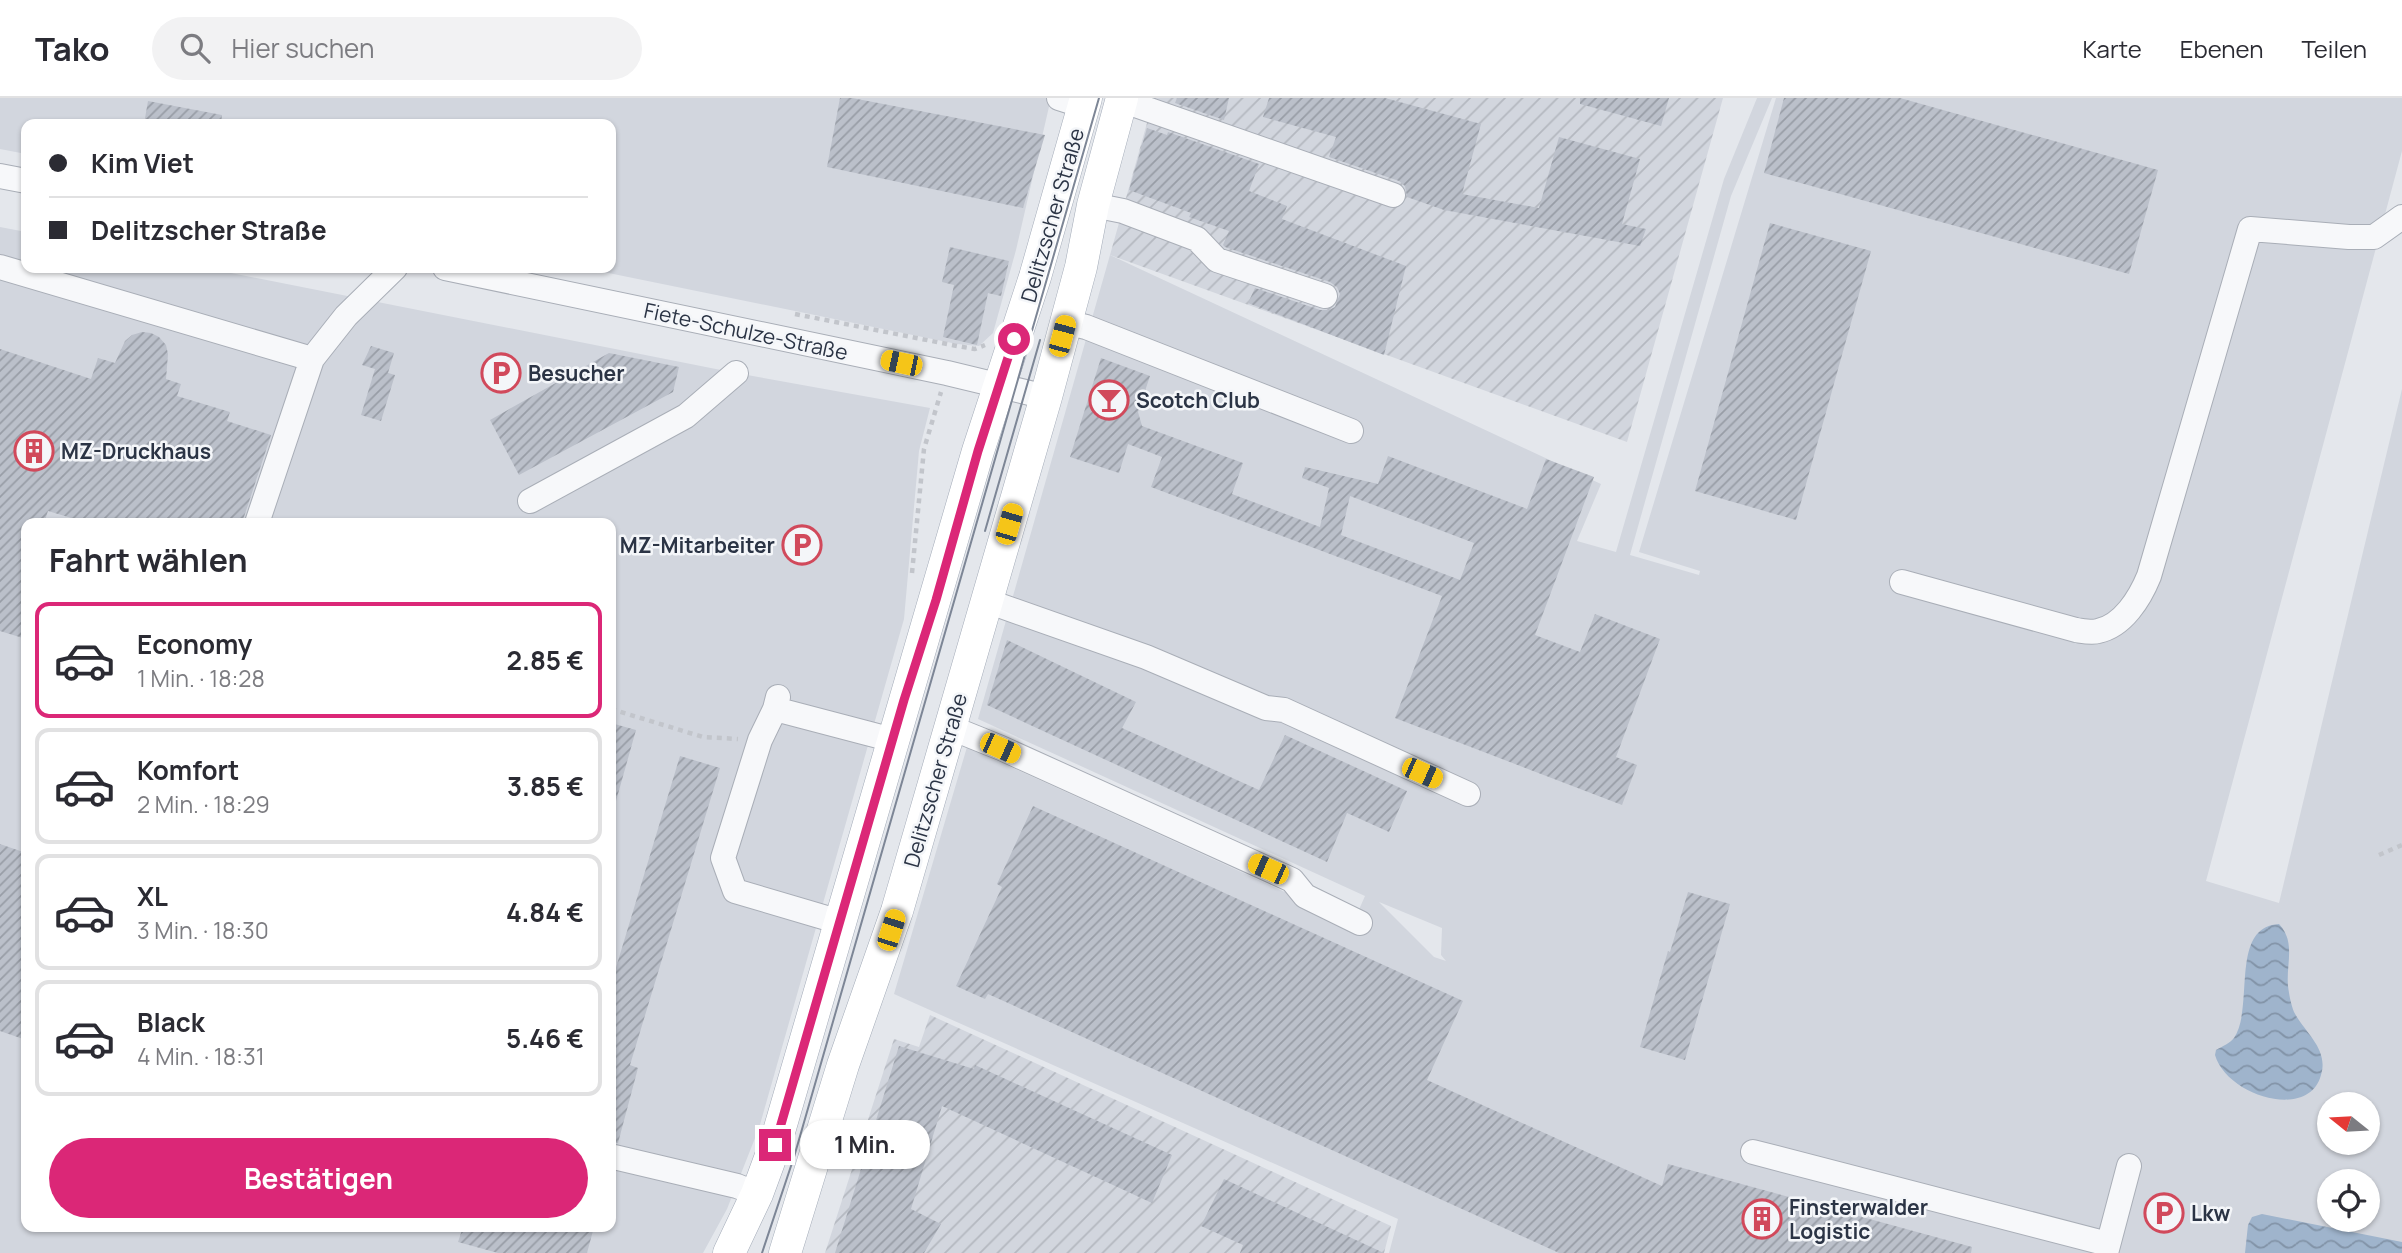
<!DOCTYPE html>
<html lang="de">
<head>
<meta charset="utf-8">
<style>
  :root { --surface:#fff; --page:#f2f2f3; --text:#2b2b33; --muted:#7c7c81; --line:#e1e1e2; --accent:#db2777 }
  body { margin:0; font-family:Manrope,sans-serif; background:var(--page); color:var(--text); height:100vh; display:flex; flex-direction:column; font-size:26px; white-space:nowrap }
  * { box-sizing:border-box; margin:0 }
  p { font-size:23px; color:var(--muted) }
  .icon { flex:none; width:38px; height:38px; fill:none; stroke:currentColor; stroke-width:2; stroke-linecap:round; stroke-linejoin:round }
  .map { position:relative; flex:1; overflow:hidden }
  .side { position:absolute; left:21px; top:420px; width:595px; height:714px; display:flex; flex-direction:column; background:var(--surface); border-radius:14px; box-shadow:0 2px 5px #0004 }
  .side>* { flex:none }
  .hud { position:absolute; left:21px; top:21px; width:595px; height:154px; border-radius:14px; box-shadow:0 2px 5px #0004; display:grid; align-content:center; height:154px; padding:0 28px; background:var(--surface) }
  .needle { width:46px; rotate:288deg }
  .buttons { position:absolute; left:2317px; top:994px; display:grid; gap:14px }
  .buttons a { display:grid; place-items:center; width:63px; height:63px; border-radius:50%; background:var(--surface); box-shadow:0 2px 5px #0004; font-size:35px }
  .end { position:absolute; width:32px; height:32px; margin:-16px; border:9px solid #db2777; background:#fff; box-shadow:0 0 0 4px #fff }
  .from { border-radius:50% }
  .bubble { position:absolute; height:49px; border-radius:24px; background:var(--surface); box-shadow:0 2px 5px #0004; font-size:23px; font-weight:700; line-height:49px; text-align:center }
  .car { position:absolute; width:21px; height:42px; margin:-21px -10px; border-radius:9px; box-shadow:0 0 5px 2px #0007; background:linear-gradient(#f5c518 24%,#345 0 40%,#f5c518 0 76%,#345 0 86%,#f5c518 0) }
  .hud b { display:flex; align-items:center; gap:24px; height:66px; font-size:26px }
  .hud b+b { border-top:2px solid var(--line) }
  .hud i { width:18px; height:18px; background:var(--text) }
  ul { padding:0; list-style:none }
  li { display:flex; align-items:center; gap:21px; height:116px; margin:0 14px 10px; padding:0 14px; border:4px solid var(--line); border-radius:14px }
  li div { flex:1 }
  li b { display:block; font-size:26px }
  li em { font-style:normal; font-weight:700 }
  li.on { border-color:var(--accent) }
  li>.icon { width:63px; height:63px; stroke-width:1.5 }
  h2 { padding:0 28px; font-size:32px; line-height:84px }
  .button { display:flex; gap:14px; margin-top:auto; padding:14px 28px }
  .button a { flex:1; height:80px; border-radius:42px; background:var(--accent); color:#fff; font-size:28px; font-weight:700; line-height:80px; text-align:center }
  header { display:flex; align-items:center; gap:42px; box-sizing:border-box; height:98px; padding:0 35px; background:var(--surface); border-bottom:2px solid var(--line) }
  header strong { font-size:33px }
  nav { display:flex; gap:38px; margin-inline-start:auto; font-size:24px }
  .search { width:490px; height:63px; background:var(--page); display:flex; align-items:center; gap:18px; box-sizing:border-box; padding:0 24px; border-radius:38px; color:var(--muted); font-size:26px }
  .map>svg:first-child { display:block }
  .built { fill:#d2d6de; fill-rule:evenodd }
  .industrial { fill:url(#industrial-furrows) }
  .water { fill:url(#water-waves) }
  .building { fill:url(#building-hatch); fill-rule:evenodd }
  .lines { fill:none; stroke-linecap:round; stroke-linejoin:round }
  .minor-casing { stroke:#a9aeb7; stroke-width:26 }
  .major-casing { stroke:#a3abb8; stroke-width:33 }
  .path { stroke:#c2c5cb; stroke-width:4.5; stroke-dasharray:5 5; stroke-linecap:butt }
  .minor { stroke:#f7f8fa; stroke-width:24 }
  .major { stroke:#fff; stroke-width:32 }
  .tram { stroke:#7d8696; stroke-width:2 }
  .route { stroke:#db2777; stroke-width:9 }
  .labels { text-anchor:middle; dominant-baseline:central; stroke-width:5; stroke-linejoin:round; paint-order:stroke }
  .street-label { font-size:21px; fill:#2b3445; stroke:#f4f6f9 }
  .poi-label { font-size:21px; font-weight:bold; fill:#2b3445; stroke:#f4f6f9; text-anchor:start }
</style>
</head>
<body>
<header>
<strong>Tako</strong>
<div class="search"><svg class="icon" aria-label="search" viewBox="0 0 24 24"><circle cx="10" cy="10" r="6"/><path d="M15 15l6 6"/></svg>Hier suchen</div>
<nav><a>Karte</a><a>Ebenen</a><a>Teilen</a></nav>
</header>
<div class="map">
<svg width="2402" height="1155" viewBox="0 0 2402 1155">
  <defs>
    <pattern id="industrial-furrows" width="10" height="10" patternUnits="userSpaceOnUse" patternTransform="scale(1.75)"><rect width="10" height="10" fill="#d2d6de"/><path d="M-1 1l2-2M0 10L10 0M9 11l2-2" fill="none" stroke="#b4b8c0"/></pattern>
    <pattern id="water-waves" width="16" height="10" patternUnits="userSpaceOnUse" patternTransform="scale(1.75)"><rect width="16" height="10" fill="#9fb4cc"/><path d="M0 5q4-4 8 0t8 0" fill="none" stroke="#8293a7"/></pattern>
    <pattern id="building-hatch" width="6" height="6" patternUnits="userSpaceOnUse" patternTransform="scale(1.75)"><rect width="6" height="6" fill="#bbc0ca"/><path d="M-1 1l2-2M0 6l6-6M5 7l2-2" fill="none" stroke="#989da6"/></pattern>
  </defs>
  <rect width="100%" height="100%" fill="#e4e7ec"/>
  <!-- built -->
  <path class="built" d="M0,0H1051L1016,152L993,235L979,248L957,246L584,170H611V26H26V56L0,51Z
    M1757,0H1772L1731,98L1630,457L1699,477L1700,473L1639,454L1776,0H2402V53L2206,783L2279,805L2402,291V1155H1389L1398,1121L894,896L967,649L1353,825L1365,798L978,621L1110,157L1601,386L1577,443L1616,454L1724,81ZM1379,804L1442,830L1441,857L1446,863L1434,859ZM2329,1006H2368V1045H2329ZM2329,1083H2368V1122H2329Z
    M0,129L26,134V170H206L736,275L930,310L919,353L904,521L759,1030L727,1111L703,1155H0ZM26,425H611V1129H26Z"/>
  <!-- industrial -->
  <path class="industrial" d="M1154,0H1723L1627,344L1110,157Z
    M930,917L1391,1128L1384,1155H825L894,941L919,949Z"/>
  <!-- water -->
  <path class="water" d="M2279,826C2296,844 2286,866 2288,888C2289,896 2291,907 2294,914C2305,935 2329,951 2321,977C2309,1023 2227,998 2215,957L2216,952C2223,948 2230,945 2234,940C2255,909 2229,829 2279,826Z
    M2262,1116L2402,1144V1155H2245L2248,1127L2252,1119Z"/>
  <!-- building -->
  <path class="building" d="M840,0H852L1045,37L1023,110L827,69Z
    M1177,0H1229L1224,22L1175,5Z
    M1269,0H1385L1481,26L1462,96L1539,110L1559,39L1640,61L1622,126L1646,131L1640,148L1444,112L1407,99L1405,88L1399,83L1329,59L1336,39L1263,19Z
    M1580,0H1669L1661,28L1580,6Z
    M1784,0H1900L2158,72L2129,176L1764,75Z
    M148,3L222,17L221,26H144Z
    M1147,30L1167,37L1168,34L1259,66L1249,93L1287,108L1282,121L1406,168L1384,257L1248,205L1255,190L1320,212H1329L1335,209L1340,196L1337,189L1330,184L1225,149L1223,147L1229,133L1189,119L1191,115L1129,92Z
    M1770,125L1871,153L1796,422L1695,393Z
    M950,149L1009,163L1001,198L988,195L977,247L943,239L954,187L942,184Z
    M142,234L151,235L159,239L166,247L168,256L166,281L181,286L177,298L230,314L227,323L271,337L242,425H88L48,413L44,425H26V541L0,533V251L91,281L98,260L115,265L125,243L132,237Z
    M371,248L394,255L388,275L362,267Z
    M609,255L679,269L673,294L519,377L490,322Z
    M1101,260L1150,278L1138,314L1142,328L1243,365L1232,396L1320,429L1329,390L1302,380L1305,369L1378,386L1388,358L1527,411L1546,361L1594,379L1535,537L1580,554L1595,516L1660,541L1616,659L1637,667L1622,707L1395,620L1442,498L1151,389L1162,359L1128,346L1119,375L1070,359ZM1350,398L1474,445L1460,482L1341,437Z
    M375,271L395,277L381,323L361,317Z
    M1007,542L1136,604L1122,630L1259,692L1285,637L1407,693L1389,734L1347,715L1327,764L987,607Z
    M611,625L636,632L616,703L611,702Z
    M680,658L720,670L630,967L638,970L618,1045H611V886Z
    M1033,708L1463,903L1427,982L1662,1088L1668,1066L1972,1149L1971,1155H1559L988,896L985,901L956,888L1002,789L997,786Z
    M0,746L26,755V942L0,933Z
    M1688,794L1730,806L1685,962L1640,949L1668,853L1670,854Z
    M899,948L974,971L975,967L1172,1057L1152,1105L942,1008L911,1111L941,1126L924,1155H835Z
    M1224,1081L1384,1155H1240L1243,1147L1201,1128Z
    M463,1129H594L587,1155H498L458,1144Z"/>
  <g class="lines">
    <!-- minor casing -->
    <g class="minor-casing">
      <path id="minor" d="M1059,0L1084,8
        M1121,2L1393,97
        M0,78L26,83
        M1093,107L1123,113L1197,141L1217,162L1325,198
        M0,169L312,261L346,218L395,170
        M445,170L947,275L1046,299
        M1065,224L1086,229L1351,333
        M530,403L686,318L736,275
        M257,425L312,261
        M1902,484L2076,532C2083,533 2092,535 2098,533C2123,528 2140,500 2149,478L2250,131L2349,139H2374L2402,119
        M987,503L1146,559L1266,610L1284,612L1468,696
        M778,599L775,611L893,642
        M775,611L760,642L723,760L735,793L840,824
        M949,629L1001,650L1292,782L1305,798L1360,825
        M1753,1054L2108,1146
        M614,1059L737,1088L757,1096
        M2106,1155L2129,1068"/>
    </g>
    <!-- major casing -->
    <g class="major-casing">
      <path id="major" d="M729,1155L757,1096L775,1047L978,353L1035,179L1086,0
        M785,1155L843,967L897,813L1046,299L1081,169L1093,107L1122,0"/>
    </g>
    <!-- path -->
    <path class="path" d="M795,216L957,248L975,251L985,247
      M912,475L924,351L941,294
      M611,611L703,639L738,641
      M2379,757L2402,747"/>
    <!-- minor -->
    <use href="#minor" class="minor"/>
    <!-- major -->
    <use href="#major" class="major"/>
    <!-- tram -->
    <path class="tram" d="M985,433L1040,242
      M762,1155L794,1059L1099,0"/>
  </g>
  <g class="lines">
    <!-- route -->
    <path class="route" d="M775,1047L904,602L936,502L978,353L1014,241"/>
  </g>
  <!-- icons -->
  <defs>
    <g id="parking-ring" transform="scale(2.0125)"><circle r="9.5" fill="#f4f6f9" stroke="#d1495b" stroke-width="1.5"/><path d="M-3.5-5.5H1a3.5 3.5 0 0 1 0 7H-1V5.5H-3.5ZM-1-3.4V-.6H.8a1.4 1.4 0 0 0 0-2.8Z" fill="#d1495b"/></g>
    <g id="bar-ring" transform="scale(2.0125)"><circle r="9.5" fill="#f4f6f9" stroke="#d1495b" stroke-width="1.5"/><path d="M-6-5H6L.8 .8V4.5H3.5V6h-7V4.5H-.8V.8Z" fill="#d1495b"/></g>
    <g id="building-ring" transform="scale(2.0125)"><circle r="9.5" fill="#f4f6f9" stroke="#d1495b" stroke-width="1.5"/><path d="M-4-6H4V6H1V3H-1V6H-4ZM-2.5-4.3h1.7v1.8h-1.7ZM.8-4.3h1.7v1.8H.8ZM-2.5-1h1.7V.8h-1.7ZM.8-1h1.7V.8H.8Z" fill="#d1495b"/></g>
  </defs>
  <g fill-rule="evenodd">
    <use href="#parking-ring" x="501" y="275"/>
    <use href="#bar-ring" x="1109" y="302"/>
    <use href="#building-ring" x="34" y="353"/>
    <use href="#parking-ring" x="802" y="447"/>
    <use href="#parking-ring" x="2164" y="1115"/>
    <use href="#building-ring" x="1762" y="1121"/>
  </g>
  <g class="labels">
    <!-- street labels -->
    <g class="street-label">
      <text transform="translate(1052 117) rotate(-74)">Delitzscher Straße</text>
      <text transform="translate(746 233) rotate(12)">Fiete-Schulze-Straße</text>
      <text transform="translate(935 682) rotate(-74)">Delitzscher Straße</text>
    </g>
    <!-- poi labels -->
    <g class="poi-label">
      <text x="528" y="275">Besucher</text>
      <text x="1136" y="302">Scotch Club</text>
      <text x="61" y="353">MZ-Druckhaus</text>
      <text x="775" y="447" text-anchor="end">MZ-Mitarbeiter</text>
      <text x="1789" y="1109">Finsterwalder<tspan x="1789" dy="24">Logistic</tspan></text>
      <text x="2191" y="1115">Lkw</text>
    </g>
  </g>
</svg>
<div class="buttons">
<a><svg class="needle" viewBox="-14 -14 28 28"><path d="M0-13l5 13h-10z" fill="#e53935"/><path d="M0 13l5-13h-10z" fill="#7c7c81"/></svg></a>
<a><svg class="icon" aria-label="locate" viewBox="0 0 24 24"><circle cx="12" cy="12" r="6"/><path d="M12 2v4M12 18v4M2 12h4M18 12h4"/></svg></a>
</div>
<i class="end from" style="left:1014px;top:241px"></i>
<i class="end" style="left:775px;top:1047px"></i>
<div class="bubble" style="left:800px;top:1022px;width:130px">1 Min.</div>
<i class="car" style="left:1062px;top:238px;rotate:15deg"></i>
<i class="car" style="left:901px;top:265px;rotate:282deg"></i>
<i class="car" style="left:1009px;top:426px;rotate:16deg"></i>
<i class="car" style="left:1000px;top:650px;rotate:114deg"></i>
<i class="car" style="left:1422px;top:675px;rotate:114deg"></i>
<i class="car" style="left:1268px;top:771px;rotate:294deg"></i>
<i class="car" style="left:891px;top:832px;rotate:18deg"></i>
<div class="hud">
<b><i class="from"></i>Kim Viet</b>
<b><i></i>Delitzscher Straße</b>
</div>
<section class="side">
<h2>Fahrt wählen</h2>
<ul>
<li class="on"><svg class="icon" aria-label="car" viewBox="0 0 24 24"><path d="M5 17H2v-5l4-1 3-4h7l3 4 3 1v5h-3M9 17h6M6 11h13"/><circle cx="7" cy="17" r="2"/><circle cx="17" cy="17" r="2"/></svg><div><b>Economy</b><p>1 Min. · 18:28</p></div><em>2.85 €</em></li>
<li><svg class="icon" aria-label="car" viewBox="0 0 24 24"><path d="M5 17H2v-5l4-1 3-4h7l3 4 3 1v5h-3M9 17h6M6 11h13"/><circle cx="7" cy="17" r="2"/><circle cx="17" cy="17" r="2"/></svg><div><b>Komfort</b><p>2 Min. · 18:29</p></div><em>3.85 €</em></li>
<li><svg class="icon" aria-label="car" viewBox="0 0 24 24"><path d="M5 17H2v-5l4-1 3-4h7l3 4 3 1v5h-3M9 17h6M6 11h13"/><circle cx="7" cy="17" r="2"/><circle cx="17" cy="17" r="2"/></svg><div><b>XL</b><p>3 Min. · 18:30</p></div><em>4.84 €</em></li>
<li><svg class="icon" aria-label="car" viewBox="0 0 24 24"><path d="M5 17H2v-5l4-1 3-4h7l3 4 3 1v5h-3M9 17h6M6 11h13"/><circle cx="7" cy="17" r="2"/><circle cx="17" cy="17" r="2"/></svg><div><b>Black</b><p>4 Min. · 18:31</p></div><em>5.46 €</em></li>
</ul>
<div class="button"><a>Bestätigen</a></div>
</section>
</div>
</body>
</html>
